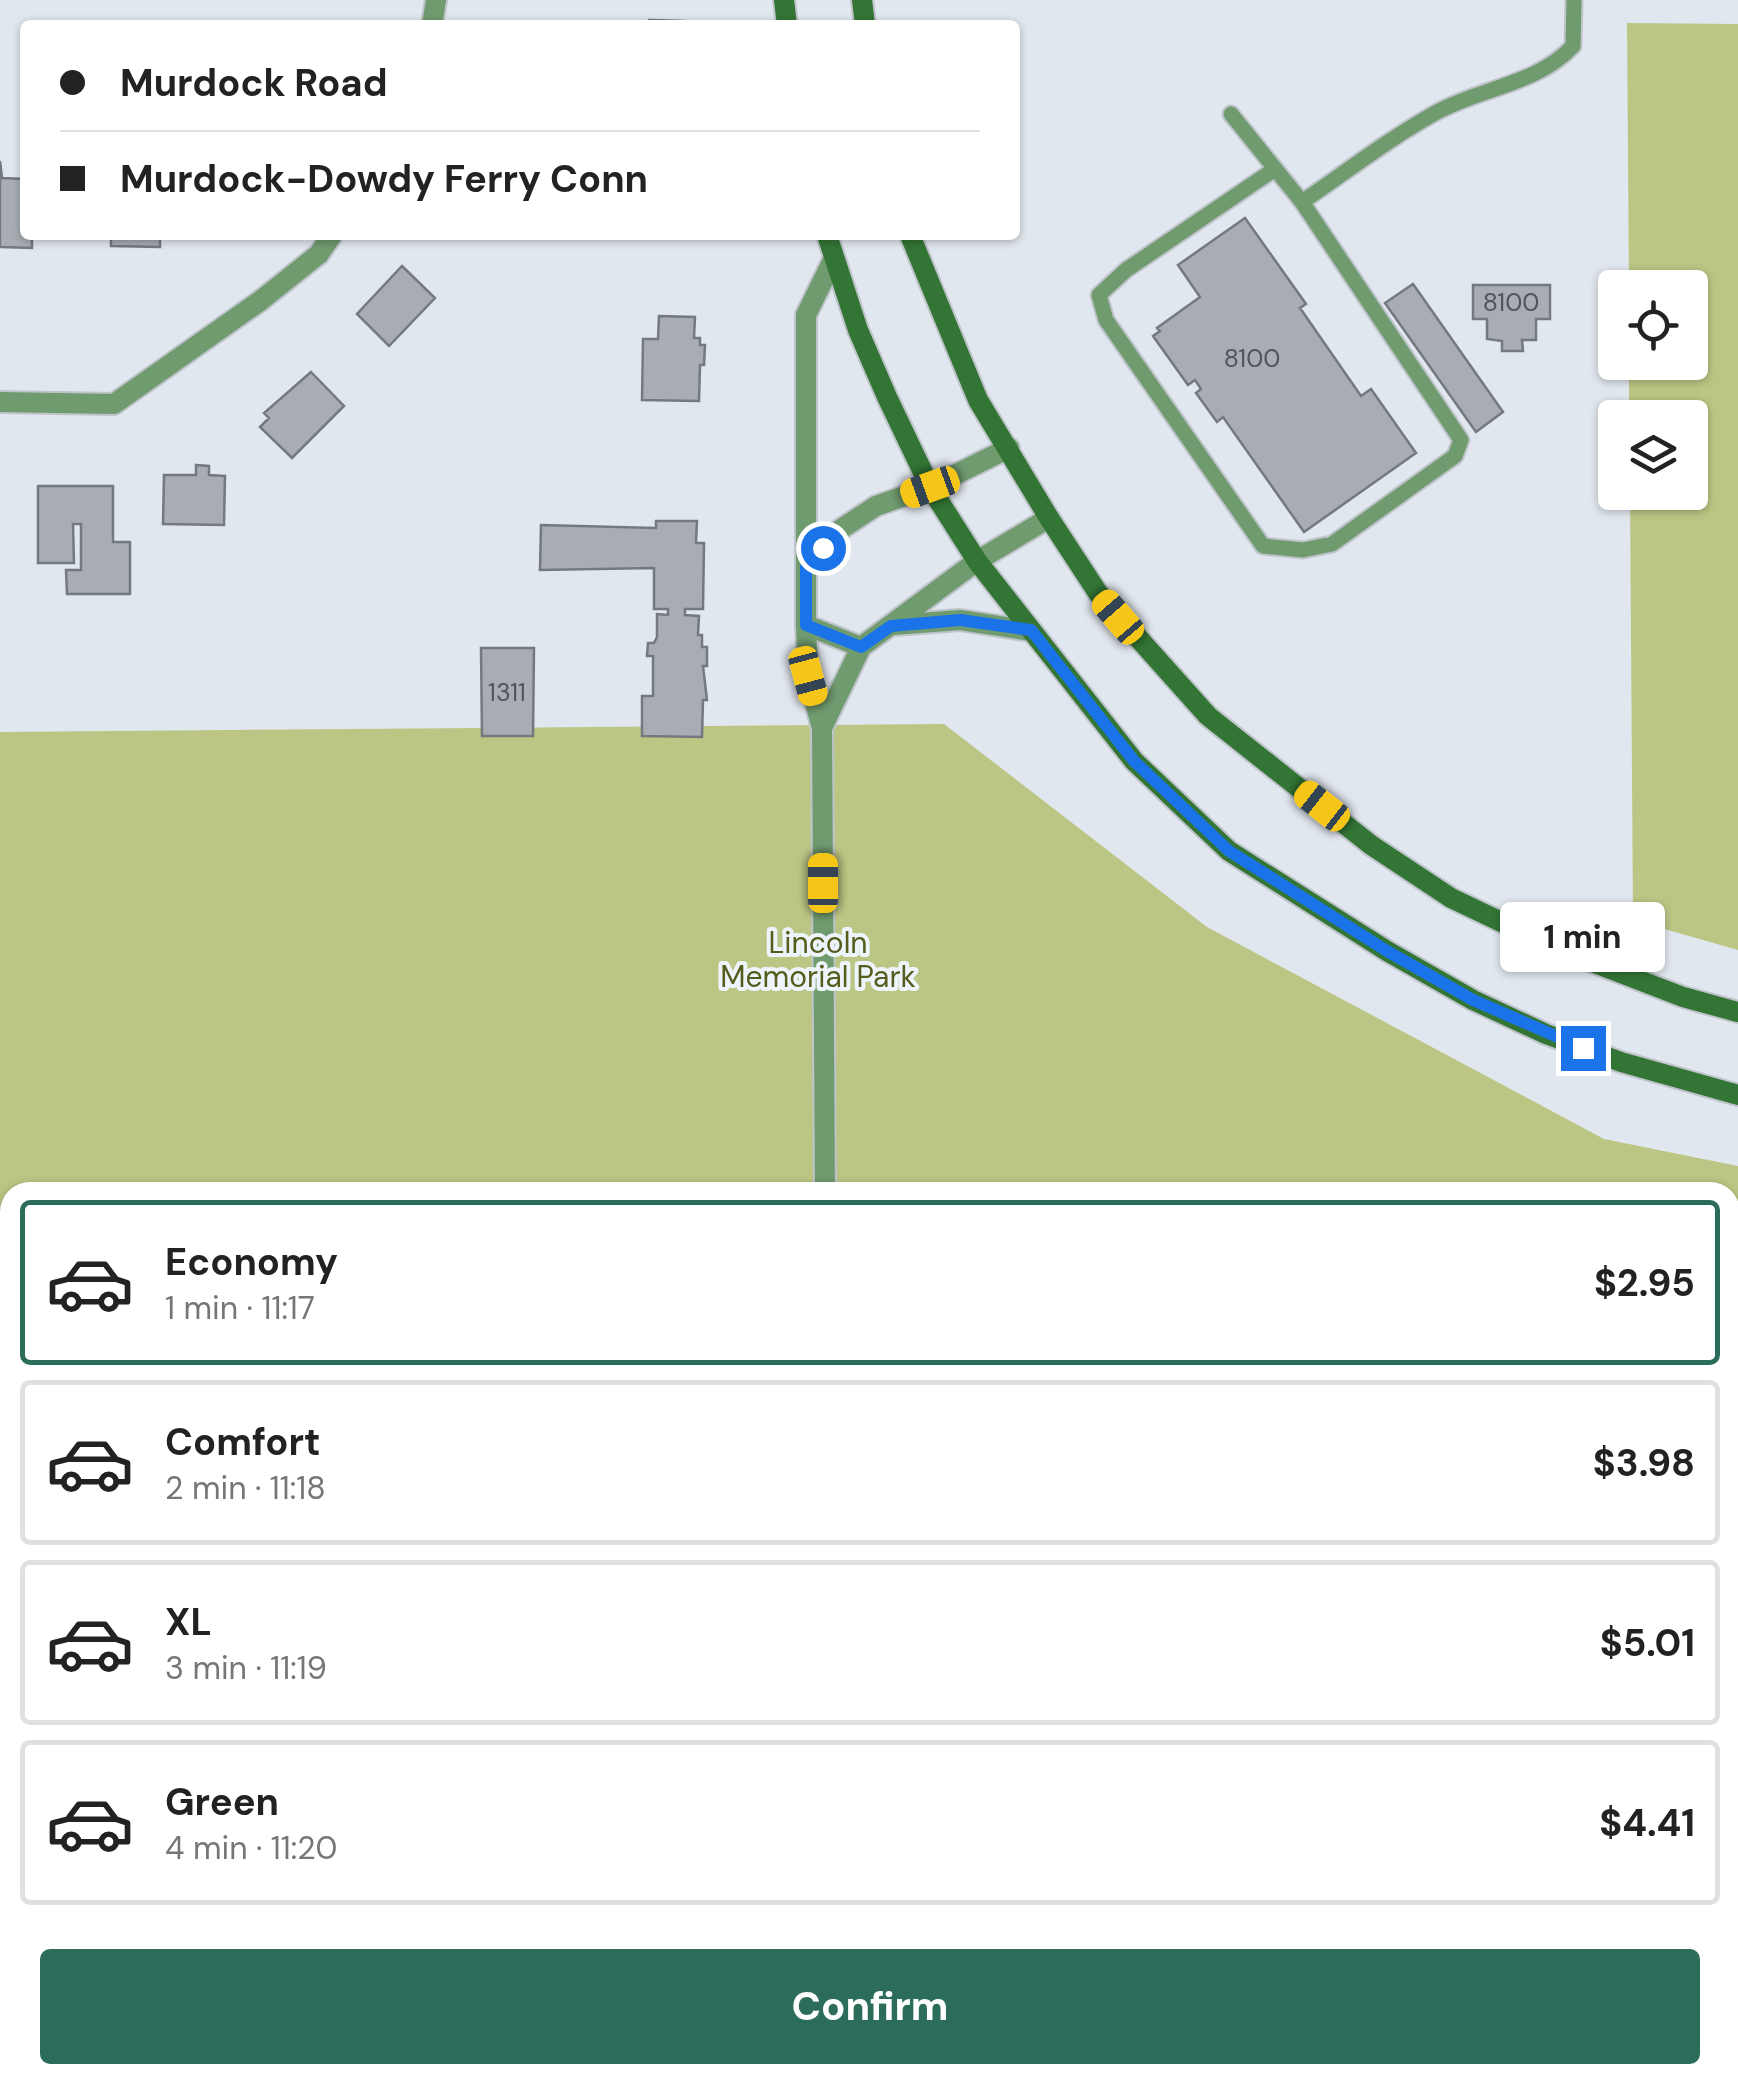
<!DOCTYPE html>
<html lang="en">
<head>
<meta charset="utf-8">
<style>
  :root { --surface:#fff; --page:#f6f6f6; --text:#222; --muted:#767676; --line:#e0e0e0; --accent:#2c6c5b }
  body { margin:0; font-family:"DM Sans",sans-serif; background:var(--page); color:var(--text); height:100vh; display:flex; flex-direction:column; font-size:38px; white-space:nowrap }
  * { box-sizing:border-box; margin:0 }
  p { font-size:32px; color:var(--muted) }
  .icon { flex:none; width:55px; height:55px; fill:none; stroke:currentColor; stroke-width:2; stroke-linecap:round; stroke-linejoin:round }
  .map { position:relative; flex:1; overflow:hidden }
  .details { position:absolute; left:0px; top:1182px; width:1740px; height:902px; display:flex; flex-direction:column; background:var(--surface); border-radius:30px 30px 0 0; box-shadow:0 2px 8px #0004 }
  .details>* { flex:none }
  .hud { position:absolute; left:20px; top:20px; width:1000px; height:220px; border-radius:10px; box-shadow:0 2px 8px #0004; display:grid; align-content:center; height:220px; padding:0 40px; background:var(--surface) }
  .fabs { position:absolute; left:1598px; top:270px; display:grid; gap:20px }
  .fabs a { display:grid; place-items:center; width:110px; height:110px; border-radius:10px; background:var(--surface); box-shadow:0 2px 8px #0004; font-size:50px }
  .end { position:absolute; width:45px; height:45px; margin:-22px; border:12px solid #1a73e8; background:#fff; box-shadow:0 0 0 5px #fff }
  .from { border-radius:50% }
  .bubble { position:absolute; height:70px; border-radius:10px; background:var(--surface); box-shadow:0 2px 8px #0004; font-size:32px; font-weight:700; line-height:70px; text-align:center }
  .car { position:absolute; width:30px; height:60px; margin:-30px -15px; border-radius:12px; box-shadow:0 0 8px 2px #0007; background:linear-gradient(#f5c518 24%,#345 0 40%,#f5c518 0 76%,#345 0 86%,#f5c518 0) }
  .hud b { display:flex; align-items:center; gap:35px; height:95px; font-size:38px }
  .hud b+b { border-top:2px solid var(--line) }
  .hud i { width:25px; height:25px; background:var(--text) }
  ul { padding:18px 0 0; list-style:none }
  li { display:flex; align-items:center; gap:30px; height:165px; margin:0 20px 15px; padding:0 20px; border:5px solid var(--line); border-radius:10px }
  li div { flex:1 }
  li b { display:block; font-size:38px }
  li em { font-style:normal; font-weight:700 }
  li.current { border-color:var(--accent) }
  li>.icon { width:90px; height:90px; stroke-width:1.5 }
  .action { display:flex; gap:20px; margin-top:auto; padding:20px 40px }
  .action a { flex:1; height:115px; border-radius:10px; background:var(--accent); color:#fff; font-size:40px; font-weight:700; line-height:115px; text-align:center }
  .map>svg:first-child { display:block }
  .green { fill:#bcc684; fill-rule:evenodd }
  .building { fill:#a8adb4; stroke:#74797f; stroke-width:2.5 }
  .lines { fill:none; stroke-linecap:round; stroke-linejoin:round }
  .lane-casing { stroke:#bec4ca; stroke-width:19 }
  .street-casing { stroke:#bec4ca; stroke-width:24 }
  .secondary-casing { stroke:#bec4ca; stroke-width:24 }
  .lane { stroke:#709b6f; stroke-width:15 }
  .street { stroke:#709b6f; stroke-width:20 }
  .secondary { stroke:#337534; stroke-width:20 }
  .route { stroke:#1a73e8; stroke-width:12 }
  .labels { text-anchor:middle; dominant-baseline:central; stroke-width:8; stroke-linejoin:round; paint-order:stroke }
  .number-label { font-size:25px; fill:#515458 }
  .park-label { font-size:30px; fill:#555c1c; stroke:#eef4fc }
</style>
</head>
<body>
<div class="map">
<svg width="1738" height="2084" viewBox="0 0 1738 2084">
  <rect width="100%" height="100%" fill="#e1e7ee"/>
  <!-- green -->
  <path class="green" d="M1627,23L1738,24V950L1633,920L1630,493L1690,492V418L1629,417V363L1690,362V288L1629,287Z
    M944,724L1207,927L1604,1139L1738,1166V2084H0V732ZM10,1192H1730V2075H10Z"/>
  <!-- building -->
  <path class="building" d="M649,20L685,21V25H649Z
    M0,161L2,178L25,179V235H32V248L0,247Z
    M1245,218L1306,304L1300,308L1361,396L1371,389L1416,453L1304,532L1223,417L1217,422L1196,393L1201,389L1195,380L1188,385L1153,336L1160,331L1157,328L1200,297L1178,265Z
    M111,235H160V247L111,246Z
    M402,266L435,298L389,346L357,314Z
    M1413,284L1503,412L1476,432L1385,303Z
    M1473,285H1550V319H1536V340H1522L1523,351H1502V341L1487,339V319H1473Z
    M659,316L695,317L694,338H700V345H705L704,365H700L699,401L642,400L643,339H658Z
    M311,372L344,406L292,458L260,427L269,418L264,413Z
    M196,465L209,466V475L225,476L224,525L163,524L164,475H196Z
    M38,486H113V542H130V594H67L66,570H81V524H73L74,563H38Z
    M656,521H697L696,543H704L703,609H685V615L699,616L698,635H702V647H707V666H703L707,700H703L702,737L642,736V696H653V656H647L648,643H654L657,637V614L668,615V609H654V568L540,570L541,525L656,528Z
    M481,648H534L533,736H482Z"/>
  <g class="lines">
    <!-- lane casing -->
    <g class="lane-casing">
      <path id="lane" d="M1231,114L1302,202C1346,172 1390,138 1437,112C1481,88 1538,84 1573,46L1574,0
        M1275,169L1126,270L1099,295L1106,320L1263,546L1303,550L1332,544L1455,456L1461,440L1302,202"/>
    </g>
    <!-- street casing -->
    <g class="street-casing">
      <path id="street" d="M432,25L436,0
        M0,402L114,404L260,301L319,254L332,235
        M806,567L841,529L876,506L930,487L1009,448
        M806,625L861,647
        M893,625L960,620L1031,631
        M822,728L861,647L977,561L1049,518
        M825,1192L822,728L808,677L806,625V315L834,258
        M830,2075V2084"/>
    </g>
    <!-- secondary casing -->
    <g class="secondary-casing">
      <path id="secondary" d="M784,0L787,25
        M862,0L865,25
        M827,235L858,330L887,397L930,487L977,561L1134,761L1229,851L1387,951L1473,1000L1546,1034L1621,1062L1738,1095
        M910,235L978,400L1049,518L1098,593L1208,716L1371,845L1451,898L1558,949L1683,997L1738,1012"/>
    </g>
    <!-- lane -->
    <use href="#lane" class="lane"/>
    <!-- street -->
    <use href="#street" class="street"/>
    <!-- secondary -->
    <use href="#secondary" class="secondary"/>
  </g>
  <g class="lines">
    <!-- route -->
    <path class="route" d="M823,548L806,567V625L861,647L891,626L960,620L1031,630L1134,761L1229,851L1387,951L1473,1000L1583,1048"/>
  </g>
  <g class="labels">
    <!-- number labels -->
    <g class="number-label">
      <text x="1511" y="302">8100</text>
      <text x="1252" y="358">8100</text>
      <text x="507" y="692">1311</text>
    </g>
    <!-- park labels -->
    <g class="park-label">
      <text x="818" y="942">Lincoln<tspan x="818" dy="34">Memorial Park</tspan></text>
    </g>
  </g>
</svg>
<div class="fabs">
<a><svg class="icon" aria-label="locate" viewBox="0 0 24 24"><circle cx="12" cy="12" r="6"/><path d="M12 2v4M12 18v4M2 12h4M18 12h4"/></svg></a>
<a><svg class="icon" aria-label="layers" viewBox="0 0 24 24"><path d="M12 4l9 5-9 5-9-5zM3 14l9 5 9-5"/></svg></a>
</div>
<i class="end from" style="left:823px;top:548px"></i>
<i class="end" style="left:1583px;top:1048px"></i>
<div class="bubble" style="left:1500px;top:902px;width:165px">1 min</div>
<i class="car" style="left:930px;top:487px;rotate:250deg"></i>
<i class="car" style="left:1118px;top:617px;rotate:319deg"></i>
<i class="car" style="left:808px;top:676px;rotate:165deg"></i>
<i class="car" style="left:1322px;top:806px;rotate:308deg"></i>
<i class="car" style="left:823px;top:883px;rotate:0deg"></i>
<div class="hud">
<b><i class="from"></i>Murdock Road</b>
<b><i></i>Murdock-Dowdy Ferry Conn</b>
</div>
<section class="details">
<ul>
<li class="current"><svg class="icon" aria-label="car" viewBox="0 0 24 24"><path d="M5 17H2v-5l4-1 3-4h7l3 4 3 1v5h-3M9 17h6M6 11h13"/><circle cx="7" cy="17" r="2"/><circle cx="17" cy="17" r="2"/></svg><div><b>Economy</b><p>1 min · 11:17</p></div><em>$2.95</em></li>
<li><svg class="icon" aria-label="car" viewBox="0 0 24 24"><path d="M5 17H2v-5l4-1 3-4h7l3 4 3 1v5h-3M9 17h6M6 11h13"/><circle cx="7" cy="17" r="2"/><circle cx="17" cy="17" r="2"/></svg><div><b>Comfort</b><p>2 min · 11:18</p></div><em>$3.98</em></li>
<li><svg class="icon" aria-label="car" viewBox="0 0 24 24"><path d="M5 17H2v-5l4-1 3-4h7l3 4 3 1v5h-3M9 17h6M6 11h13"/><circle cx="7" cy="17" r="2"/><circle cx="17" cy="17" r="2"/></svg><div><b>XL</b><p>3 min · 11:19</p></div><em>$5.01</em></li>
<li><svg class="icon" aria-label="car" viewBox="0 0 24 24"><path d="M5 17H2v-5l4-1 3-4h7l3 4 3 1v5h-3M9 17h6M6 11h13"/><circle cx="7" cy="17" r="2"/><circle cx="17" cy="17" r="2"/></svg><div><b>Green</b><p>4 min · 11:20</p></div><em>$4.41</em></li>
</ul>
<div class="action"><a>Confirm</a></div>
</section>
</div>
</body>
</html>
